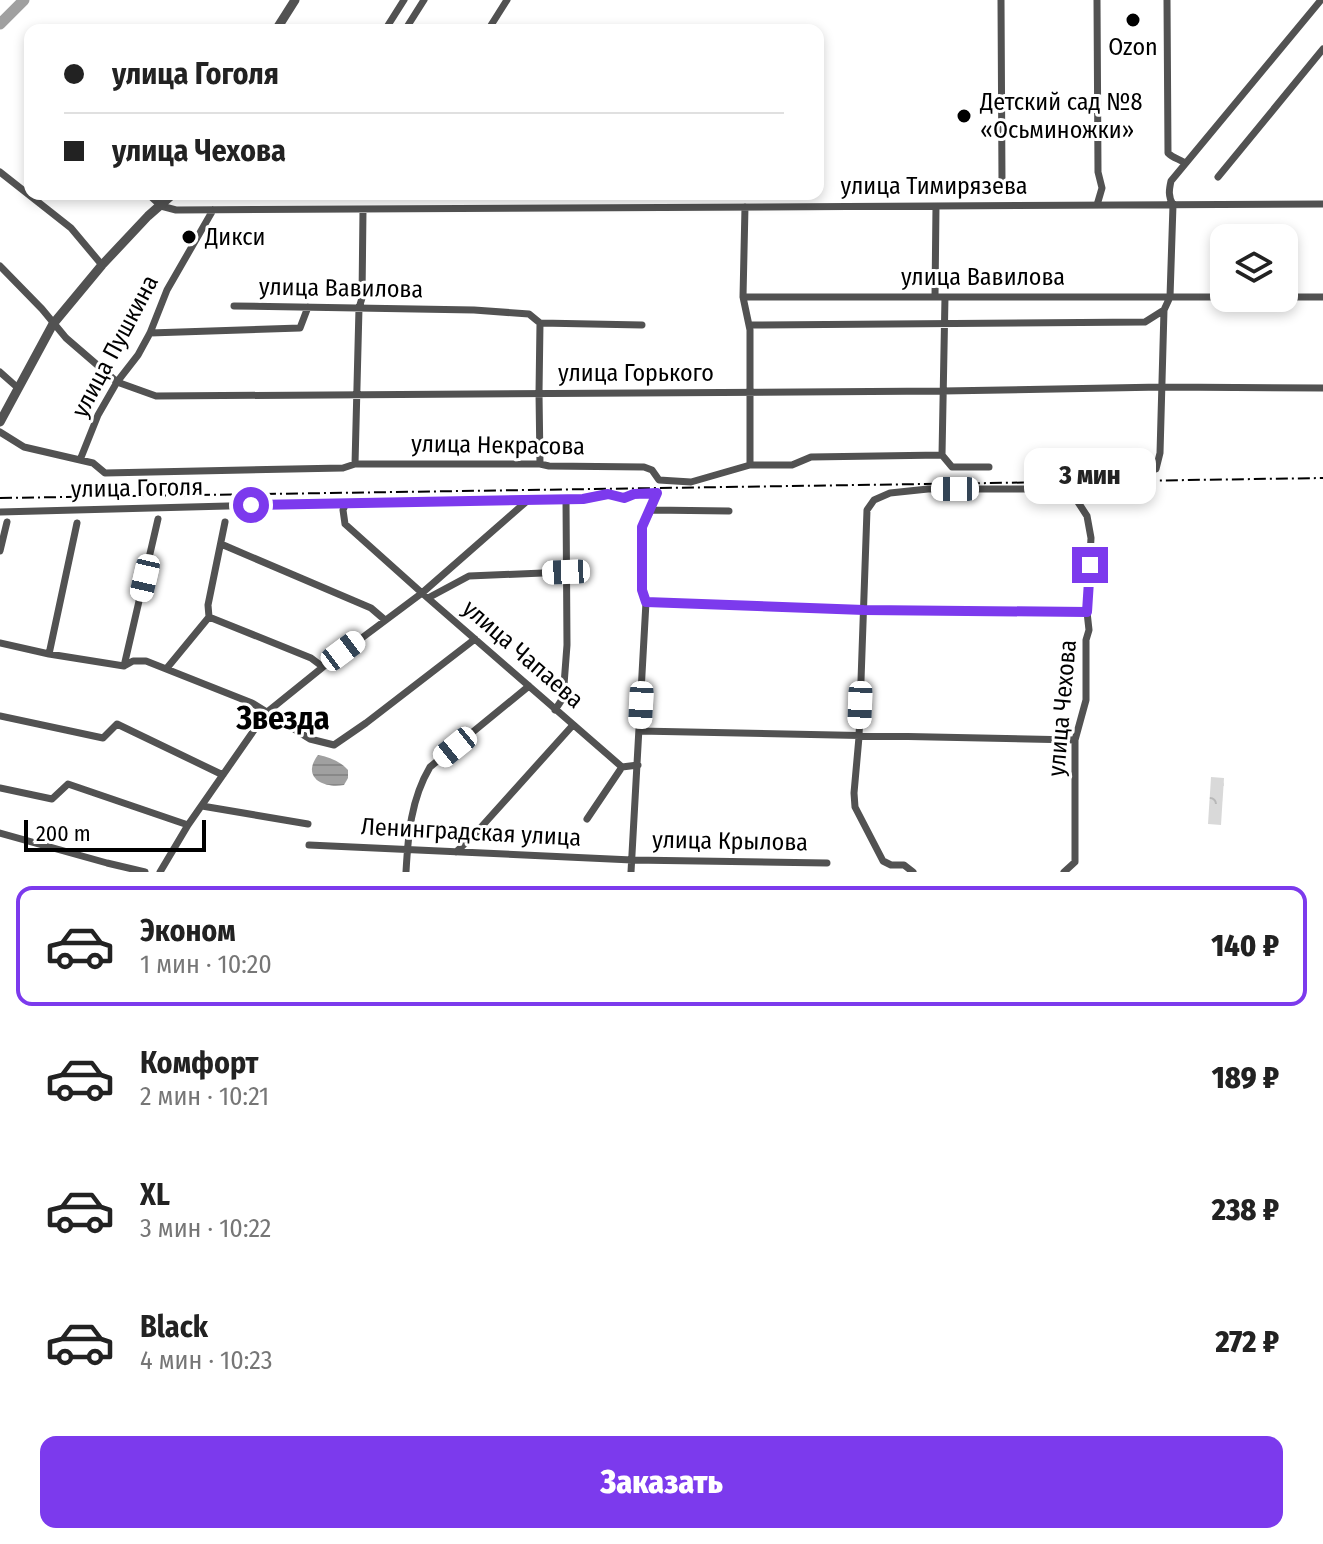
<!DOCTYPE html>
<html lang="ru">
<head>
<meta charset="utf-8">
<style>
  :root { --surface:#fff; --page:#f2f2f2; --text:#222; --muted:#767676; --line:#e0e0e0; --accent:#7c3aed }
  body { margin:0; font-family:"Fira Sans Condensed",sans-serif; background:var(--page); color:var(--text); height:100vh; display:flex; flex-direction:column; font-size:30px; white-space:nowrap }
  * { box-sizing:border-box; margin:0 }
  p { font-size:26px; color:var(--muted) }
  .icon { flex:none; width:44px; height:44px; fill:none; stroke:currentColor; stroke-width:2; stroke-linecap:round; stroke-linejoin:round }
  .map { position:relative; height:872px; overflow:hidden }
  .drawer { display:flex; flex-direction:column; background:var(--surface); flex:1 }
  .drawer>* { flex:none }
  .hud { position:absolute; left:24px; top:24px; width:800px; height:176px; border-radius:16px; box-shadow:0 4px 12px #0003; display:grid; align-content:center; height:176px; padding:0 40px; background:var(--surface) }
  .tools { position:absolute; left:1210px; top:224px; display:grid; gap:16px }
  .tools a { display:grid; place-items:center; width:88px; height:88px; border-radius:16px; background:var(--surface); box-shadow:0 4px 12px #0003; font-size:40px }
  .scale { position:absolute; left:24px; bottom:20px; width:182px; box-sizing:border-box; padding-left:8px; border:4px solid #000; border-top:0; font-size:22px; line-height:28px; white-space:nowrap; color:#000; -webkit-text-stroke:6px #fff; paint-order:stroke }
  .end { position:absolute; width:36px; height:36px; margin:-18px; border:10px solid #7c3aed; background:#fff; box-shadow:0 0 0 4px #fff }
  .from { border-radius:50% }
  .bubble { position:absolute; height:56px; border-radius:16px; background:var(--surface); box-shadow:0 4px 12px #0003; font-size:26px; font-weight:800; line-height:56px; text-align:center }
  .car { position:absolute; width:24px; height:48px; margin:-24px -12px; border-radius:10px; box-shadow:0 0 6px 2px #0007; background:linear-gradient(#fff 24%,#345 0 40%,#fff 0 76%,#345 0 86%,#fff 0) }
  .hud b { display:flex; align-items:center; gap:28px; height:76px; font-size:30px }
  .hud b+b { border-top:2px solid var(--line) }
  .hud i { width:20px; height:20px; background:var(--text) }
  ul { padding:14px 0 0; list-style:none }
  li { display:flex; align-items:center; gap:24px; height:120px; margin:0 16px 12px; padding:0 24px; border:4px solid transparent; border-radius:16px }
  li div { flex:1 }
  li b { display:block; font-size:30px }
  li em { font-style:normal; font-weight:800 }
  li.on { border-color:var(--accent) }
  li>.icon { width:72px; height:72px; stroke-width:1.5 }
  .button { display:flex; gap:16px; margin-top:auto; padding:16px 40px }
  .button a { flex:1; height:92px; border-radius:16px; background:var(--accent); color:#fff; font-size:32px; font-weight:800; line-height:92px; text-align:center }
  .map>svg:first-child { display:block }
  .forest { fill:url(#forest-crowns) }
  .water { fill:url(#water-rules) }
  .lines { fill:none; stroke-linecap:round; stroke-linejoin:round }
  .river { stroke:#a0a0a0; stroke-width:11 }
  .minor { stroke:#525252; stroke-width:7 }
  .tertiary { stroke:#525252; stroke-width:9 }
  .rail { stroke:#000; stroke-width:2; stroke-dasharray:12 4 2 4; stroke-linecap:butt }
  .route { stroke:#7c3aed; stroke-width:10 }
  .poi-dot { fill:#000; stroke:#fff; stroke-width:3 }
  .labels { text-anchor:middle; dominant-baseline:central; stroke-width:6; stroke-linejoin:round; paint-order:stroke }
  .poi-label { font-size:24px; fill:#000; stroke:#fff; text-anchor:start }
  .street-label { font-size:24px; fill:#000; stroke:#fff }
  .district-label { font-size:32px; font-weight:bold; fill:#000; stroke:#fff }
</style>
</head>
<body>
<div class="map">
<svg width="1323" height="872" viewBox="0 0 1323 872">
  <defs>
    <pattern id="forest-crowns" width="20" height="18" patternUnits="userSpaceOnUse" patternTransform="scale(2)"><rect width="20" height="18" fill="#d9d9d9"/><path d="M2 6a3 3 0 1 1 6 0M12 15a3 3 0 1 1 6 0" fill="none" stroke="#b8b8b8"/></pattern>
    <pattern id="water-rules" width="6" height="5" patternUnits="userSpaceOnUse" patternTransform="scale(2)"><rect width="6" height="5" fill="#a0a0a0"/><path d="M0 2.5h6" fill="none" stroke="#888"/></pattern>
  </defs>
  <rect width="100%" height="100%" fill="#fff"/>
  <!-- forest -->
  <path class="forest" d="M1211,777L1224,778L1221,825L1208,824Z"/>
  <!-- water -->
  <path class="water" d="M318,755C329,757 340,761 348,770V778L344,785C323,789 301,777 318,755Z"/>
  <g class="lines">
    <!-- river -->
    <path class="river" d="M0,24L24,0"/>
    <!-- minor -->
    <path class="minor" d="M1001,0L1002,182
      M1167,0L1168,153C1173,158 1179,159 1185,163
      M385,30L404,0
      M405,30L424,0
      M488,30L507,0
      M0,172L71,228L102,265
      M1218,177L1323,49
      M148,194L161,206L176,210L1323,204
      M1097,205L1102,188L1098,172L1097,0
      M745,207L743,297L750,330V465
      M0,266L42,309L66,338L117,382L156,396L943,391L1162,387L1323,388
      M743,297H1224
      M935,297L936,206
      M1284,297H1323
      M234,306L474,310L529,314L540,323
      M540,323L642,325
      M749,325L1145,322L1164,310
      M150,333L300,328L308,307
      M0,372L18,388
      M0,432L24,447L93,463L105,473L343,468L355,464H540L549,466L644,467L652,470L659,480L691,482L750,465H792L811,457L942,455L952,467H989
      M942,455L945,297
      M80,460L98,415L117,382L138,355L150,333L167,290L213,210
      M355,464L359,308L362,298L363,210
      M540,464L539,393L540,323
      M1099,471L1156,469L1160,453L1164,310L1170,297L1173,205C1168,196 1169,190 1171,181L1321,0
      M346,503L343,510L345,524L422,593L622,767L638,765
      M0,512L346,503L583,499L608,494L624,498L634,494L657,493L651,510L729,511
      M221,544L371,608L385,620
      M0,551L7,522
      M428,598L469,576L566,572
      M646,602L864,610L1087,612
      M209,617L311,658L323,667
      M0,643L49,654L124,666L133,661H146L252,703L310,739L334,745L366,723L475,639
      M49,654L77,523
      M124,666L158,519
      M167,668L209,617L208,605L225,522
      M555,710L563,698L567,645L566,499
      M0,716L103,738L117,724L223,775
      M639,731L1075,740
      M0,788L52,799L68,784L188,825
      M202,806L308,824
      M587,819L622,767
      M0,833L107,863L145,872
      M309,845L632,860L827,863
      M456,852L474,835L573,725
      M160,872L188,825L266,713L323,667L422,593L527,501
      M406,872C408,835 411,799 430,767L529,686
      M631,872L646,602L642,590V527L651,510
      M913,872L904,865H891L883,861L855,807L854,793L859,737L867,510L874,500L890,493L928,489H1061L1076,499L1087,516L1091,538L1087,612L1089,630L1086,640V700L1075,740V862L1064,872"/>
    <!-- tertiary -->
    <path class="tertiary" d="M276,30L295,0
      M0,422L53,324L102,265L148,216L173,194"/>
    <!-- rail -->
    <path class="rail" d="M0,498L1323,478"/>
  </g>
  <g class="lines">
    <!-- route -->
    <path class="route" d="M251,505L583,499L608,494L624,498L634,494L657,493L642,527V590L646,602L864,610L1087,612L1090,565"/>
  </g>
  <!-- markers -->
  <g class="poi-dot">
    <circle cx="1133" cy="20" r="8"/>
    <circle cx="964" cy="116" r="8"/>
    <circle cx="189" cy="237" r="8"/>
  </g>
  <g class="labels">
    <!-- poi labels -->
    <g class="poi-label">
      <text x="1133" y="47" text-anchor="middle">Ozon</text>
      <text x="980" y="102">Детский сад №8<tspan x="980" dy="28">«Осьминожки»</tspan></text>
      <text x="205" y="237">Дикси</text>
    </g>
    <!-- street labels -->
    <g class="street-label">
      <text x="934" y="186">улица Тимирязева</text>
      <text x="983" y="277">улица Вавилова</text>
      <text transform="translate(341 288) rotate(1)">улица Вавилова</text>
      <text transform="translate(115 346) rotate(-62)">улица Пушкина</text>
      <text x="636" y="373">улица Горького</text>
      <text transform="translate(498 445) rotate(1)">улица Некрасова</text>
      <text transform="translate(137 488) rotate(-1)">улица Гоголя</text>
      <text transform="translate(523 654) rotate(41)">улица Чапаева</text>
      <text transform="translate(1062 708) rotate(-85)">улица Чехова</text>
      <text transform="translate(471 832) rotate(3)">Ленинградская улица</text>
      <text transform="translate(730 841) rotate(1)">улица Крылова</text>
    </g>
    <!-- district labels -->
    <g class="district-label">
      <text x="283" y="718">Звезда</text>
    </g>
  </g>
</svg>
<div class="tools">
<a><svg class="icon" aria-label="layers" viewBox="0 0 24 24"><path d="M12 4l9 5-9 5-9-5zM3 14l9 5 9-5"/></svg></a>
</div>
<div class="scale">200 m</div>
<i class="end from" style="left:251px;top:505px"></i>
<i class="end" style="left:1090px;top:565px"></i>
<div class="bubble" style="left:1024px;top:448px;width:132px">3 мин</div>
<i class="car" style="left:955px;top:489px;rotate:270deg"></i>
<i class="car" style="left:566px;top:572px;rotate:268deg"></i>
<i class="car" style="left:145px;top:578px;rotate:193deg"></i>
<i class="car" style="left:343px;top:651px;rotate:53deg"></i>
<i class="car" style="left:641px;top:705px;rotate:183deg"></i>
<i class="car" style="left:860px;top:705px;rotate:182deg"></i>
<i class="car" style="left:455px;top:747px;rotate:231deg"></i>
<div class="hud">
<b><i class="from"></i>улица Гоголя</b>
<b><i></i>улица Чехова</b>
</div>
</div>
<section class="drawer">
<ul>
<li class="on"><svg class="icon" aria-label="car" viewBox="0 0 24 24"><path d="M5 17H2v-5l4-1 3-4h7l3 4 3 1v5h-3M9 17h6M6 11h13"/><circle cx="7" cy="17" r="2"/><circle cx="17" cy="17" r="2"/></svg><div><b>Эконом</b><p>1 мин · 10:20</p></div><em>140 ₽</em></li>
<li><svg class="icon" aria-label="car" viewBox="0 0 24 24"><path d="M5 17H2v-5l4-1 3-4h7l3 4 3 1v5h-3M9 17h6M6 11h13"/><circle cx="7" cy="17" r="2"/><circle cx="17" cy="17" r="2"/></svg><div><b>Комфорт</b><p>2 мин · 10:21</p></div><em>189 ₽</em></li>
<li><svg class="icon" aria-label="car" viewBox="0 0 24 24"><path d="M5 17H2v-5l4-1 3-4h7l3 4 3 1v5h-3M9 17h6M6 11h13"/><circle cx="7" cy="17" r="2"/><circle cx="17" cy="17" r="2"/></svg><div><b>XL</b><p>3 мин · 10:22</p></div><em>238 ₽</em></li>
<li><svg class="icon" aria-label="car" viewBox="0 0 24 24"><path d="M5 17H2v-5l4-1 3-4h7l3 4 3 1v5h-3M9 17h6M6 11h13"/><circle cx="7" cy="17" r="2"/><circle cx="17" cy="17" r="2"/></svg><div><b>Black</b><p>4 мин · 10:23</p></div><em>272 ₽</em></li>
</ul>
<div class="button"><a>Заказать</a></div>
</section>
</body>
</html>
